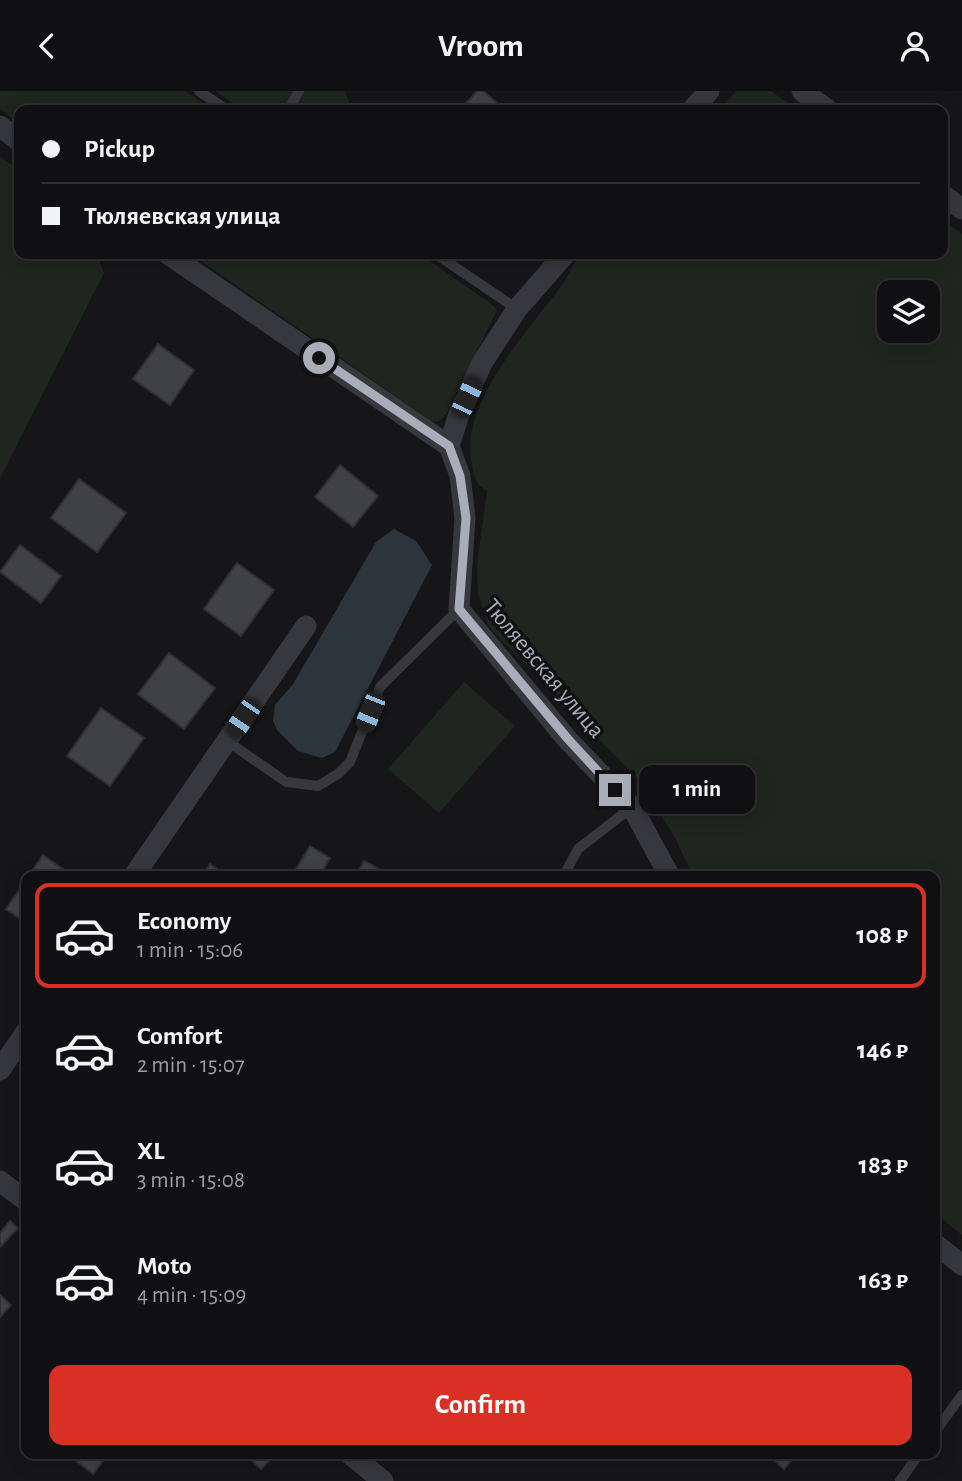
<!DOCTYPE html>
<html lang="en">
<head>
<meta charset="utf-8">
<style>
  :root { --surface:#101012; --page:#19191b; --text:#f1f3f6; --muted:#9c9d9f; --line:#303032; --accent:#d93025 }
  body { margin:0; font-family:"Alegreya Sans",sans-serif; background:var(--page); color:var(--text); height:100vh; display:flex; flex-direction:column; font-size:26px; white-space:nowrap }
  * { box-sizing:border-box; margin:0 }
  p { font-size:23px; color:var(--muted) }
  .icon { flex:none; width:38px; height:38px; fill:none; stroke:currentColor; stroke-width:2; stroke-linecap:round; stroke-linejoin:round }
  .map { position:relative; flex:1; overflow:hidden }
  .details { position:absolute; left:21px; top:780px; width:919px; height:588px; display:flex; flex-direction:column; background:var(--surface); border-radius:14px; box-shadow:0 4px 18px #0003,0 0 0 2px var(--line) }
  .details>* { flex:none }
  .guide { position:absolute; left:14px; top:14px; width:934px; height:154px; border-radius:14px; box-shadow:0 4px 18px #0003,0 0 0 2px var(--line); display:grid; align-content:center; height:154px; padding:0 28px; background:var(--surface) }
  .buttons { position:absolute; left:877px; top:189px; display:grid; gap:14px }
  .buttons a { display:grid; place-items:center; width:63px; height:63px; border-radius:14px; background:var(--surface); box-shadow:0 4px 18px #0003,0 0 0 2px var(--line); font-size:35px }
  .end { position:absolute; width:32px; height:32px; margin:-16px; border:9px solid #a8adb8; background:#111; box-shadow:0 0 0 4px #111 }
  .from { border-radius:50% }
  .bubble { position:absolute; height:49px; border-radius:14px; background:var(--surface); box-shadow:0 4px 18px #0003,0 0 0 2px var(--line); font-size:23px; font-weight:700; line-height:49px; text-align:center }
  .car { position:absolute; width:21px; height:42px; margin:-21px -10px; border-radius:9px; box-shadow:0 0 5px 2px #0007; background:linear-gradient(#222 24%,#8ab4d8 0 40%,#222 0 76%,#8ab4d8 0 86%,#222 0) }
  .guide b { display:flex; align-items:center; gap:24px; height:66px; font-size:26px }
  .guide b+b { border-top:2px solid var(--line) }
  .guide i { width:18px; height:18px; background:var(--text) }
  ul { padding:12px 0 0; list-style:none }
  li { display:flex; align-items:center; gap:21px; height:105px; margin:0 14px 10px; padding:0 14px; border:4px solid transparent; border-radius:14px }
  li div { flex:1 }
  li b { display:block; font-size:26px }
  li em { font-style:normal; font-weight:700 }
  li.active { border-color:var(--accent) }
  li>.icon { width:63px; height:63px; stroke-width:1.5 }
  .action { display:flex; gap:14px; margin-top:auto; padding:14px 28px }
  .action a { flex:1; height:80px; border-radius:14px; background:var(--accent); color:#fff; font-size:28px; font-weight:700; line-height:80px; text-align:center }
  header { display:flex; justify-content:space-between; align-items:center; height:91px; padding:0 28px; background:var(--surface); font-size:32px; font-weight:700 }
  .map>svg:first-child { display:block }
  .green { fill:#1e261f; fill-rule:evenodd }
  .water { fill:#2c353c }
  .building { fill:#404145; stroke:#303034; stroke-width:2 }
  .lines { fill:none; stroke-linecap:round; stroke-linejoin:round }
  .service { stroke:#37383d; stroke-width:10 }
  .minor { stroke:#37383d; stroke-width:21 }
  .route { stroke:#a8adb8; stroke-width:9 }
  .labels { text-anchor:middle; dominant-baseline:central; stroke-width:7; stroke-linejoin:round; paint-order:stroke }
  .street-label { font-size:24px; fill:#a8adb8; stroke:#111113 }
</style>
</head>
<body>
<header><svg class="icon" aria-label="back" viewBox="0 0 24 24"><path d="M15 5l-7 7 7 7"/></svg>Vroom<svg class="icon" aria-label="person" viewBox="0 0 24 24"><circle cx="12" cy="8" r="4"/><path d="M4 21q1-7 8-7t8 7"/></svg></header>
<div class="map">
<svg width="962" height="1390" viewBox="0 0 962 1390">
  <rect width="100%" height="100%" fill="#161618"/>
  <!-- green -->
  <path class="green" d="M0,0H185L213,19H19V33L0,18Z
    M215,0H345L352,19H242Z
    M736,0H771L797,19H720Z
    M0,66L19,79V163H97L104,182L0,387Z
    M943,129L962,143V1144L935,1122L934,786H693L676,749L641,691L489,536L478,503L477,474L487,399C476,395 474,386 472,374C458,313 527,242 561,195C569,185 572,172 581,163H943ZM889,201H928V240H889Z
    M191,163H420L494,215L497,219L447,322L440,330L433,331Z
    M464,591L515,635L439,722L388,678Z"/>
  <!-- water -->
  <path class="water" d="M394,438L416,450L432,474L335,661L322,667L298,660L277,639L273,630L275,614L293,593L376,451Z"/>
  <!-- building -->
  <path class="building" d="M477,0H483L505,19H460Z
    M158,253L194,279L170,314L133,288Z
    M340,374L378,405L353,436L315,406Z
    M79,388L126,422L97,461L51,427Z
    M20,454L61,485L41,512L0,481Z
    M237,472L274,499L241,545L204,518Z
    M169,562L215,597L184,638L138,603Z
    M101,617L144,647L110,695L67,665Z
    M310,755L330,767L319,786H310L296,778Z
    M43,764L74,786H28Z
    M364,770L384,781L381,786H356Z
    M210,773L228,786H202Z
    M26,789V832L6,818Z
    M10,1130L18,1137L0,1156V1142Z
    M0,1204L11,1214L0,1226Z
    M67,1363H108L93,1383Z
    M245,1363H276L261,1378Z
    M768,1363H797L784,1378Z"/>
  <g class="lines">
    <!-- service -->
    <path class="service" d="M199,0L227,19
      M288,19L299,0
      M436,163L517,218
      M227,650L286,691L318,695L338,683L350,671L380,596L459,518
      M563,786L578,758L632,716
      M934,1342L962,1304
      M900,1390L919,1363"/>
    <!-- minor -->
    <path class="minor" d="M802,0L828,19
      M692,19L709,0
      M0,35L19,50
      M943,104L962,118
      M168,163L449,355
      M565,163L517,218L482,272L459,323L449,355L460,385L465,427L459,518L567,648L632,716L670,786
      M133,786L306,535
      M0,979L26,941
      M0,1090L26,1110
      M934,1152L962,1174
      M350,1363L383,1390"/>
  </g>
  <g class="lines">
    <!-- route -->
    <path class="route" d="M319,267L449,355L460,385L466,427L459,518L568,648L615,699"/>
  </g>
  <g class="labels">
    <!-- street labels -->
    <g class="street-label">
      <text transform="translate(544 578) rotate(50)">Тюляевская улица</text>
    </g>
  </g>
</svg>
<div class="buttons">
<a><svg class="icon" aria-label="layers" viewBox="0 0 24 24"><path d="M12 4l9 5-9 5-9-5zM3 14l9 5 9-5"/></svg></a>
</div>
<i class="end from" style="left:319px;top:267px"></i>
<i class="end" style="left:615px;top:699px"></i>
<div class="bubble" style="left:639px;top:674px;width:116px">1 min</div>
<i class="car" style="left:467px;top:306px;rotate:25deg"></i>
<i class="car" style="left:370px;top:621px;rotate:202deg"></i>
<i class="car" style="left:243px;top:627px;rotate:214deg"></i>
<div class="guide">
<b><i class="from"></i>Pickup</b>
<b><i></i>Тюляевская улица</b>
</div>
<section class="details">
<ul>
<li class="active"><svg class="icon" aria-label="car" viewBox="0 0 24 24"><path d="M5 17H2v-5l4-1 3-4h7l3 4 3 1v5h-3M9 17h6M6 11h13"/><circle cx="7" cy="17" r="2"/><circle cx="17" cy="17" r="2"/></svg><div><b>Economy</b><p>1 min · 15:06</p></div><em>108 ₽</em></li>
<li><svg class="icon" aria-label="car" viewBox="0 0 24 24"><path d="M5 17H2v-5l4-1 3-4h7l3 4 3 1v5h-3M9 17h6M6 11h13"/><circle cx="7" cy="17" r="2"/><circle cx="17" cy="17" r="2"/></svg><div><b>Comfort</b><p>2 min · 15:07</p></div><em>146 ₽</em></li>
<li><svg class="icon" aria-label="car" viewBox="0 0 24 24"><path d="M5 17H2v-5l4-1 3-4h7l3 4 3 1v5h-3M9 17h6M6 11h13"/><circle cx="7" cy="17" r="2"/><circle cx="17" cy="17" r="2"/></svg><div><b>XL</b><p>3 min · 15:08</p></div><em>183 ₽</em></li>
<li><svg class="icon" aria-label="car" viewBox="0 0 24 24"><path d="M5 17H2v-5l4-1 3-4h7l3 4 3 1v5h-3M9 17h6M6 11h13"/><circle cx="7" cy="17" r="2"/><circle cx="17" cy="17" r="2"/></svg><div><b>Moto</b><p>4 min · 15:09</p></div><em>163 ₽</em></li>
</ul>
<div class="action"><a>Confirm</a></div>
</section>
</div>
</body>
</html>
